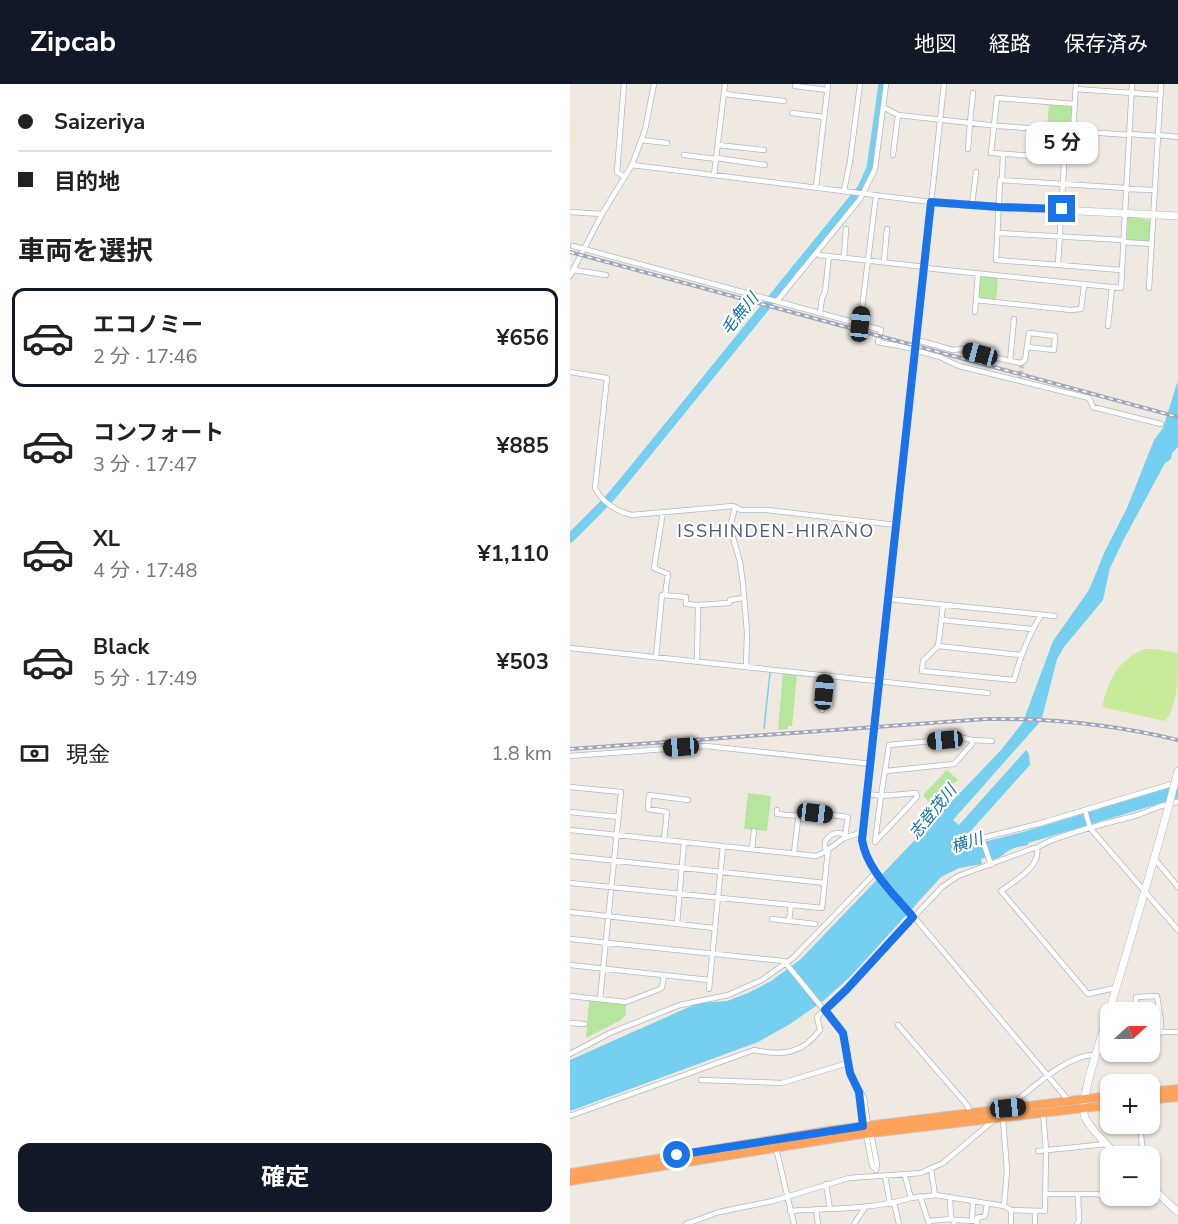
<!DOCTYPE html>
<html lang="ja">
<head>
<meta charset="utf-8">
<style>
  :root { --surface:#fff; --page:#f6f6f6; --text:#222; --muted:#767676; --line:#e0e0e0; --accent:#111827 }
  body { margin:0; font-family:"Nunito Sans","Noto Sans JP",sans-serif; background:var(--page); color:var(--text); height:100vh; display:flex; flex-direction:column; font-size:22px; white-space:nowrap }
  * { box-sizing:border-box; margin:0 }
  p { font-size:20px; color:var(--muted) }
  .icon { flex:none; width:33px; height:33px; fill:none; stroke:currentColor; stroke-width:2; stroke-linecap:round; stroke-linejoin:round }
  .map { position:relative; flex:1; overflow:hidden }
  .drawer { display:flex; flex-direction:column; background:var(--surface); width:570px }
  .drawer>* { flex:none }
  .guide { display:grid; align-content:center; height:132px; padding:0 18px; background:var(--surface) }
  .needle { width:39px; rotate:69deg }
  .fabs { position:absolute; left:530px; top:918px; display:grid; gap:12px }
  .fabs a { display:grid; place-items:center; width:60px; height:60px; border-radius:12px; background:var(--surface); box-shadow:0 2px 4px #0004; font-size:30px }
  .end { position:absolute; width:27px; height:27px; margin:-14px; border:8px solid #1a73e8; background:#fff; box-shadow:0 0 0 3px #fff }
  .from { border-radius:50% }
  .bubble { position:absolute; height:42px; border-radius:12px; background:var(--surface); box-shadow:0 2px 4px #0004; font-size:20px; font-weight:700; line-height:42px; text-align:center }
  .car { position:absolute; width:18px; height:36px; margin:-18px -9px; border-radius:8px; box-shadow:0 0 4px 2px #0007; background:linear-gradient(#222 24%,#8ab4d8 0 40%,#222 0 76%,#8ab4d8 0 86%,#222 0) }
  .guide b { display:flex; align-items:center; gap:21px; height:57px; font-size:22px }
  .guide b+b { border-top:2px solid var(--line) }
  .guide i { width:15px; height:15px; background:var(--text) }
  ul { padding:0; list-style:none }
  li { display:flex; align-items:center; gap:18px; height:99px; margin:0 12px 9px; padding:0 6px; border:3px solid transparent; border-radius:12px }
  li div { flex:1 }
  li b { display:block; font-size:22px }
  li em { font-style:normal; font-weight:700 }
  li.selected { border-color:var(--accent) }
  li>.icon { width:54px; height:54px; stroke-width:1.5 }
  h2 { padding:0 18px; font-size:27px; line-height:72px }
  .pay { display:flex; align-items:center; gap:15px; height:66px; padding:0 18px; font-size:22px }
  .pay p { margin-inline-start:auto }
  .action { display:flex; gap:12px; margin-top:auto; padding:12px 18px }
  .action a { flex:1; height:69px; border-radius:12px; background:var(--accent); color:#fff; font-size:24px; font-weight:700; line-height:69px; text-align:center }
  header { display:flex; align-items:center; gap:36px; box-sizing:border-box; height:84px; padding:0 30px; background:var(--accent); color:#fff }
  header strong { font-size:28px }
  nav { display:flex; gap:33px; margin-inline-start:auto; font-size:21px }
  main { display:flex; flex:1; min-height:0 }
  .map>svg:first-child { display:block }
  .education { fill:#f0e6d1 }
  .green { fill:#b6e59e }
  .pitch { fill:#c9ec9a }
  .water { fill:#75cff0 }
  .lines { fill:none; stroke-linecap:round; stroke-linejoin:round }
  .stream { stroke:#75cff0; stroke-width:1.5 }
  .river { stroke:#75cff0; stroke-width:9 }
  .street-tunnel { stroke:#c8c4bd; stroke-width:4.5; stroke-dasharray:4.5 2; stroke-linecap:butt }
  .street-casing { stroke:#b4b7c1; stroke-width:6 }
  .secondary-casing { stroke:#b4b7c1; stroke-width:8 }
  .highway-casing { stroke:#c9c9c9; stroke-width:10 }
  .street { stroke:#fff; stroke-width:4.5 }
  .secondary { stroke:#fff; stroke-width:7 }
  .highway { stroke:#ffa35c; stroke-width:8 }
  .rail-casing { stroke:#a3a6b8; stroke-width:4 }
  .rail { stroke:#fff; stroke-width:1.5; stroke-dasharray:4.5; stroke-linecap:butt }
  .secondary-bridge-casing { stroke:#b4b7c1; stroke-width:8; stroke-linecap:butt }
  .secondary-bridge { stroke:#fff; stroke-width:7 }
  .route { stroke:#1a73e8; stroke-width:8 }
  .labels { text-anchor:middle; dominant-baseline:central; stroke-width:4.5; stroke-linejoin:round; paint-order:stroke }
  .water-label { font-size:16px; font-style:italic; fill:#0d6fa3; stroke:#fff }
  .quarter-label { font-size:18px; letter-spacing:1.5px; fill:#4d5680; stroke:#fff }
</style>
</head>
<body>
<header>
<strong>Zipcab</strong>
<nav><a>地図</a><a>経路</a><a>保存済み</a></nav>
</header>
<main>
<section class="drawer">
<div class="guide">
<b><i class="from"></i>Saizeriya</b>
<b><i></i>目的地</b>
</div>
<h2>車両を選択</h2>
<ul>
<li class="selected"><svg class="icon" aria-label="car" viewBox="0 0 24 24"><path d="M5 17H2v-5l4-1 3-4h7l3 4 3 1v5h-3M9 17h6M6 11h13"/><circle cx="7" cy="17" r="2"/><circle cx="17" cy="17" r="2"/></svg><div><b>エコノミー</b><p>2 分 · 17:46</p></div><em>¥656</em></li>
<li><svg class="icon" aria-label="car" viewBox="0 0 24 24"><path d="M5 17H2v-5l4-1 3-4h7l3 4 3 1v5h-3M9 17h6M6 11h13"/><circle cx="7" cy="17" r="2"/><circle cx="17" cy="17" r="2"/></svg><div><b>コンフォート</b><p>3 分 · 17:47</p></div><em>¥885</em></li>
<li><svg class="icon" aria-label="car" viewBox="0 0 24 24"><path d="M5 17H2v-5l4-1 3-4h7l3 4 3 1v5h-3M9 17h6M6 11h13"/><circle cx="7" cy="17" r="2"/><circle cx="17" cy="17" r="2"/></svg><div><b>XL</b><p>4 分 · 17:48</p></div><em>¥1,110</em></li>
<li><svg class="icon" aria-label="car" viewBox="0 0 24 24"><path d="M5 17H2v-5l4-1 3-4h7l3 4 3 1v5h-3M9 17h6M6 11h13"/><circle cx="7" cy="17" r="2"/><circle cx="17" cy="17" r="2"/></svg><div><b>Black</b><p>5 分 · 17:49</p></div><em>¥503</em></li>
</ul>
<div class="pay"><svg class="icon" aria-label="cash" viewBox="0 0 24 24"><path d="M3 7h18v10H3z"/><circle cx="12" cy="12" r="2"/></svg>現金<p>1.8 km</p></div>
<div class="action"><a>確定</a></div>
</section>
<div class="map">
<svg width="608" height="1140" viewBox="0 0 608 1140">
  <rect width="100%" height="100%" fill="#efe9e1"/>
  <!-- education -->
  <path class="education" d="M0,35L7,36L6,60H0Z"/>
  <!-- green -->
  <path class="green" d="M479,19L503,22L500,45L477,43Z
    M558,133L582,136L579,158L557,157Z
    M414,192L428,194L426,216L412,215L409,211L410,195Z
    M213,588L227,590L222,642H218V645L208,646Z
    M377,686L388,696L360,720L353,711Z
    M178,709L201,712L197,747L174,745Z
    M19,917L56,921V931L51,936L16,954Z"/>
  <!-- pitch -->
  <path class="pitch" d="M575,565H585L608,569C608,590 608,622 595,637L532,623C538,597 548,575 575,565Z"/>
  <!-- water -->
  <path class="water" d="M608,296V363L602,369L601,375L595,379L553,457L540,484L533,516L494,563L487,575L472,634L469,639L383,736L389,741L456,666L459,670L460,681L390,759V764L453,748L608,701V714L458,759V761C451,763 447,762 440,766C433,770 429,775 422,776L420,772L411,775L412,780L389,784L371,793L279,894L253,917L220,940L188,958L0,1027V976L128,919L157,917L178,909L201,897L231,875L432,665L453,638L483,557L519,506L535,467L557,424L584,356L593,344Z"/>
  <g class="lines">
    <!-- stream -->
    <path class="stream" d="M194,644L200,589"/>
    <!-- river -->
    <path class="river" d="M0,454L39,415L63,386L292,104L301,84L313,0"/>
    <!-- street-tunnel -->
    <path class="street-tunnel" d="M449,297L452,282"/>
    <!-- street casing -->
    <g class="street-casing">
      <path id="street" d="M54,0L47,88L55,93
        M374,0L292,756L297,772L308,790L499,1017
        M225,2L257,6
        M506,5L591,11
        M154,10L214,17
        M313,23L328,31L428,42L560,51
        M222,29L254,33
        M400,39L403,9
        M503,47L506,0
        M560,50L588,52
        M588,51L608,53
        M71,56L97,59
        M148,61L194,66
        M398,65L400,39
        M114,71L147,75
        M323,71L328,31
        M147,74L195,81
        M494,74L421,69L427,14L505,20
        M62,81L361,118
        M144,91L155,0
        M432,96L433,70
        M246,103L258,0
        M556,105L585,106
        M274,106L280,78L290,0
        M306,112L290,240L311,246L308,258L345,265
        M402,121L406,88
        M0,128L32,130
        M428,149L553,156
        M553,158L582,160
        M3,162L290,240
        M249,171L355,183
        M274,174L276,145
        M314,178L317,145
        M488,181L496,47
        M355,184L551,204L562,0
        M4,186L36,191
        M551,186L426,176L430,96L556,104
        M408,190L406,216L501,226L511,225L514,201
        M0,192L32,130L62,81L75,46L84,0
        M579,204L591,0
        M207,217L290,115L305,85L316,0
        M405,228L406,216
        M250,229L252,214L255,208L259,172
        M538,242L542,203
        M347,256L383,266L392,265L440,277L444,235
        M345,266L370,273L389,282L519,314L523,323L591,340
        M440,277L451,279L455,276L459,249L485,252L484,266L457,263
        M0,288L37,294L25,404C32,418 47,428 62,431L163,422L171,426H197L326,441
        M165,424L160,443L170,478L173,500L177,548L176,583
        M93,428L84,484L98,490L95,511
        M318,515L485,532
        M128,521L159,519L160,516L173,514
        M373,522L368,562L451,571
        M371,536L462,545
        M368,562L353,577L352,587L444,596C450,573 458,552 471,531
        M0,564L418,609
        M86,573L92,511L116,513V520L128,521L127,577
        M252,626L255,591
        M402,656L422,657
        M0,672L136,662L301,680
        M0,703L51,708L30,915
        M346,709L347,713L305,758L311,712Z
        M298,710L311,712L319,661L393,654L402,656V660L384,680L316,687
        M207,726V730L228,732
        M515,726L520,744L608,846
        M0,728L49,733
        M0,746L246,772L255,768L274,754L293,748
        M94,756L97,728L78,725L79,711L118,716
        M467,764C481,752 546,737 568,731C582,726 594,719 608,718
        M182,765L184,747
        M0,772L255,799
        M584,774L608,803
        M421,781L412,754L468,740L605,699
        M0,799L252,824L258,766L255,764V758C259,751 265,747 273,750L275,753L278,733L229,727L224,769
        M0,828L144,844
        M202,835L245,840
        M219,837L221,821
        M107,840L114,758
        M0,855L214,877L273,949L280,989L294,1014L298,1041
        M0,881L139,896
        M139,905L153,762
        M0,912L56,918L90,905L92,903L94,891
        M565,928L566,913L587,912L591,937L590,949
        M0,939L15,940
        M328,941L397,1021L400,1028
        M579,948H608
        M0,970L40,949L110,921L158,911L192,896L223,874L306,788
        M558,974L560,968
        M131,996L212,999L278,979
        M289,1008L293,1042
        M443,1019C464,1003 498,970 525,971
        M0,1032L184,966C213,972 232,970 250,946L247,933L277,905L372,803L388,792L464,764H467C471,783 444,797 431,807L518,910L545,904
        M433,1034L437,1087L434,1122L441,1126L475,1127L476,1066L473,1029
        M570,1040L573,1072
        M301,1049L307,1080L306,1086
        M296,1050L302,1081L306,1086
        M206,1064L224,1140
        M468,1067L537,1060
        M361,1085L365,1111
        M315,1092L320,1120
        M256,1100L260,1125
        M476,1110H527L541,1114L542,1112
        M350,1112L359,1140
        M341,1114L366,1111L434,1122
        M380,1114L381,1135L384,1136
        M324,1119L329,1140
        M246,1125L248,1140
        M220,1127C261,1124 301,1126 341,1114L335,1092
        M465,1128V1140
        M358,1137L381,1135
        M402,1137L403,1118
        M116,1140L149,1128L203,1117L279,1094L351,1089L373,1079L424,1036
        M284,1140L294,1125
        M384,1140V1136L406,1137
        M407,1140V1134L415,1132L417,1120
        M441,1140V1126
        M507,1140L509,1137L508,1110"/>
    </g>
    <!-- secondary casing -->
    <g class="secondary-casing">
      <path id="secondary" d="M361,118L429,123L608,132
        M605,698L608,687
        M548,1072C540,1064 515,1040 514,1030C511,1012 529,960 535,941C557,868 579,795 599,721
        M579,1101L608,1128"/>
    </g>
    <!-- highway casing -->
    <g class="highway-casing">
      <path id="highway" d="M579,1008L608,1005
        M579,1016L608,1013
        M0,1089L263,1046L540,1012
        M0,1097L285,1051L540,1021"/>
    </g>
    <!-- street -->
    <use href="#street" class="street"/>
    <!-- secondary -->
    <use href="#secondary" class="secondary"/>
    <!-- highway -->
    <use href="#highway" class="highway"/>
    <!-- rail casing -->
    <g class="rail-casing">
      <path id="rail" d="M0,168L608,333
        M0,665L416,635C481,634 545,641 608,656"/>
    </g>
    <!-- rail -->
    <use href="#rail" class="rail"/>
    <!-- secondary-bridge casing -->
    <g class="secondary-bridge-casing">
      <path id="secondary-bridge" d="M599,721L605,698"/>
    </g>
    <!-- secondary-bridge -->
    <use href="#secondary-bridge" class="secondary-bridge"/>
  </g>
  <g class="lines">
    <!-- route -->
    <path class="route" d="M107,1071L293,1042L289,1008L280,989L273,949L255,926L277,905L343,833C324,810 297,786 292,756L361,118L429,123L492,125"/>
  </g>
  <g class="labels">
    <!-- water labels -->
    <g class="water-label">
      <text transform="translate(170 230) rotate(-51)">毛無川</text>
      <text transform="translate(363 728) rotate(-51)">志登茂川</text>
      <text transform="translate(397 759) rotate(-18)">横川</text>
    </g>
    <!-- quarter labels -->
    <g class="quarter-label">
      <text x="206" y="447">ISSHINDEN-HIRANO</text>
    </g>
  </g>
</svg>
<div class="fabs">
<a><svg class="needle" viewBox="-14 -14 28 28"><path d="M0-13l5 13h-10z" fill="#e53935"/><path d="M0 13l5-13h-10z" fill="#767676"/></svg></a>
<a>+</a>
<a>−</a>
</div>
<i class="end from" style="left:107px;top:1071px"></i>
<i class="end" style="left:492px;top:125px"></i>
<div class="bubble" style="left:456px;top:38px;width:72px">5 分</div>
<i class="car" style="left:290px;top:240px;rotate:6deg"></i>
<i class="car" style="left:410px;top:270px;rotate:285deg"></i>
<i class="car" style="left:254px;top:608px;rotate:5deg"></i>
<i class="car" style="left:375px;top:656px;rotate:265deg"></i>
<i class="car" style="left:111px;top:663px;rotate:266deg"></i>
<i class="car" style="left:245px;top:729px;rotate:97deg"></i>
<i class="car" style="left:438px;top:1024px;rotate:84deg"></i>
</div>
</main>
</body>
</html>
